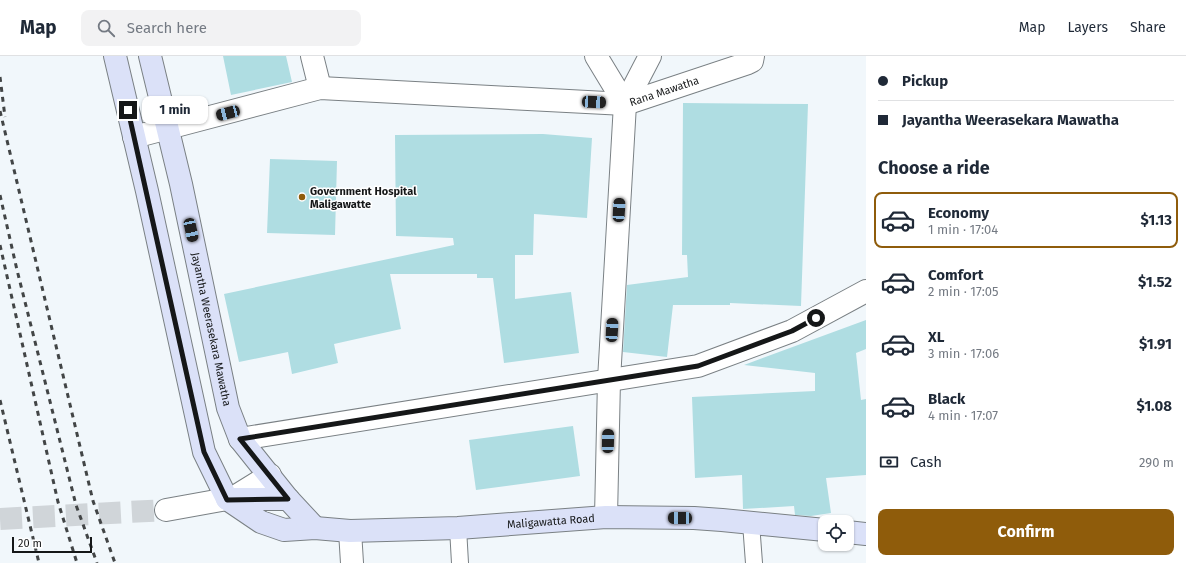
<!DOCTYPE html>
<html lang="en">
<head>
<meta charset="utf-8">
<style>
  :root { --surface:#fff; --page:#f2f2f3; --text:#1f2937; --muted:#747a83; --line:#e0e1e3; --accent:#8f5c0b }
  body { margin:0; font-family:"Fira Sans",sans-serif; background:var(--page); color:var(--text); height:100vh; display:flex; flex-direction:column; font-size:15px; white-space:nowrap }
  * { box-sizing:border-box; margin:0 }
  p { font-size:13px; color:var(--muted) }
  .icon { flex:none; width:22px; height:22px; fill:none; stroke:currentColor; stroke-width:2; stroke-linecap:round; stroke-linejoin:round }
  .map { position:relative; flex:1; overflow:hidden }
  .drawer { display:flex; flex-direction:column; background:var(--surface); width:320px }
  .drawer>* { flex:none }
  .top-card { display:grid; align-content:center; height:88px; padding:0 12px; background:var(--surface) }
  .buttons { position:absolute; left:818px; top:459px; display:grid; gap:8px }
  .buttons a { display:grid; place-items:center; width:36px; height:36px; border-radius:8px; background:var(--surface); box-shadow:0 1px 3px #0004; font-size:20px }
  .scale { position:absolute; left:12px; bottom:10px; width:80px; box-sizing:border-box; padding-left:4px; border:2px solid #151718; border-top:0; font-size:11px; line-height:14px; white-space:nowrap; color:#151718; -webkit-text-stroke:3px #fff; paint-order:stroke }
  .end { position:absolute; width:18px; height:18px; margin:-9px; border:5px solid #151718; background:#fff; box-shadow:0 0 0 2px #fff }
  .from { border-radius:50% }
  .bubble { position:absolute; height:28px; border-radius:8px; background:var(--surface); box-shadow:0 1px 3px #0004; font-size:13px; font-weight:700; line-height:28px; text-align:center }
  .car { position:absolute; width:12px; height:24px; margin:-12px -6px; border-radius:5px; box-shadow:0 0 3px 1px #0007; background:linear-gradient(#222 24%,#8ab4d8 0 40%,#222 0 76%,#8ab4d8 0 86%,#222 0) }
  .top-card b { display:flex; align-items:center; gap:14px; height:38px; font-size:15px }
  .top-card b+b { border-top:1px solid var(--line) }
  .top-card i { width:10px; height:10px; background:var(--text) }
  ul { padding:0; list-style:none }
  li { display:flex; align-items:center; gap:12px; height:56px; margin:0 8px 6px; padding:0 4px; border:2px solid transparent; border-radius:8px }
  li div { flex:1 }
  li b { display:block; font-size:15px }
  li em { font-style:normal; font-weight:700 }
  li.current { border-color:var(--accent) }
  li>.icon { width:36px; height:36px; stroke-width:1.5 }
  h2 { padding:0 12px; font-size:18px; line-height:48px }
  .pay { display:flex; align-items:center; gap:10px; height:44px; padding:0 12px; font-size:15px }
  .pay p { margin-inline-start:auto }
  .cta { display:flex; gap:8px; margin-top:auto; padding:8px 12px }
  .cta a { flex:1; height:46px; border-radius:8px; background:var(--accent); color:#fff; font-size:16px; font-weight:700; line-height:46px; text-align:center }
  header { display:flex; align-items:center; gap:24px; box-sizing:border-box; height:56px; padding:0 20px; background:var(--surface); border-bottom:1px solid var(--line) }
  header strong { font-size:19px }
  nav { display:flex; gap:22px; margin-inline-start:auto; font-size:14px }
  .search { width:280px; height:36px; background:var(--page); display:flex; align-items:center; gap:10px; box-sizing:border-box; padding:0 14px; border-radius:8px; color:var(--muted); font-size:15px }
  main { display:flex; flex:1; min-height:0 }
  .map>svg:first-child { display:block }
  .building { fill:#afdde2 }
  .lines { fill:none; stroke-linecap:round; stroke-linejoin:round }
  .street-tunnel { stroke:#d0d5d9; stroke-width:22; stroke-dasharray:22 11; stroke-linecap:butt }
  .lane-casing { stroke:#7a8084; stroke-width:18 }
  .street-casing { stroke:#7a8084; stroke-width:24 }
  .secondary-casing { stroke:#7a8084; stroke-width:24 }
  .lane { stroke:#fff; stroke-width:16 }
  .street { stroke:#fff; stroke-width:22 }
  .secondary { stroke:#dbe1f8; stroke-width:22 }
  .rail { stroke:#424546; stroke-width:3; stroke-dasharray:5 5; stroke-linecap:butt }
  .route { stroke:#151718; stroke-width:5 }
  .poi-dot { fill:#8f5c0b; stroke:#fff; stroke-width:1.5 }
  .labels { text-anchor:middle; dominant-baseline:central; stroke-width:3; stroke-linejoin:round; paint-order:stroke }
  .street-label { font-size:11px; fill:#151718; stroke:#fff }
  .poi-label { font-size:11px; font-weight:bold; fill:#151718; stroke:#fff; text-anchor:start }
</style>
</head>
<body>
<header>
<strong>Map</strong>
<div class="search"><svg class="icon" aria-label="search" viewBox="0 0 24 24"><circle cx="10" cy="10" r="6"/><path d="M15 15l6 6"/></svg>Search here</div>
<nav><a>Map</a><a>Layers</a><a>Share</a></nav>
</header>
<main>
<div class="map">
<svg width="866" height="507" viewBox="0 0 866 507">
  <rect width="100%" height="100%" fill="#f1f7fb"/>
  <!-- building -->
  <path class="building" d="M223,0H286L292,26L231,39Z
    M683,47L808,48L801,250L730,247V249H673L667,301L623,296L627,229L688,221L687,199H682Z
    M543,78L592,82L587,162L534,158L533,199H515V243L571,236L579,297L504,307L493,222H477V218H390L401,273L334,288L338,307L292,318L288,296L239,306L224,238L454,189L453,182L396,180L395,79Z
    M270,103L337,105L335,179L267,177Z
    M866,264V293L856,297L861,344L866,343V419L826,422L831,457L811,460L795,459L794,450L743,453L742,419L695,422L692,341L815,335V317L744,309Z
    M573,370L580,420L476,434L469,384Z"/>
  <g class="lines">
    <!-- street-tunnel -->
    <path class="street-tunnel" d="M0,463L166,454"/>
    <!-- lane casing -->
    <g class="lane-casing">
      <path id="lane" d="M751,467L754,507
        M458,472L460,507"/>
    </g>
    <!-- street casing -->
    <g class="street-casing">
      <g id="street">
        <path d="M312,0L320,32"/>
        <path d="M596,0L625,48"/>
        <path id="s1" d="M134,81L320,32L625,48L748,7L752,5L753,0"/>
        <path d="M240,383L698,310L792,275L866,235"/>
        <path d="M166,454L227,443L236,440L270,419"/>
        <path d="M606,461L609,324L625,48L650,0"/>
        <path d="M350,475L352,507"/>
      </g>
    </g>
    <!-- secondary casing -->
    <g class="secondary-casing">
      <g id="secondary">
        <path id="s2" d="M115,0L147,135L204,396L227,443L261,466L284,474L315,472L350,475L458,472L606,461L694,462L722,464L825,474"/>
        <path id="s3" d="M150,0L181,128L228,352L240,383L288,443L315,472"/>
        <path d="M227,443H288"/>
        <path d="M847,476L866,478"/>
      </g>
    </g>
    <!-- lane -->
    <use href="#lane" class="lane"/>
    <!-- street -->
    <use href="#street" class="street"/>
    <!-- secondary -->
    <use href="#secondary" class="secondary"/>
    <!-- rail -->
    <path class="rail" d="M0,21L5,61
      M0,55L93,445L115,507
      M0,139L17,214L76,449L97,507
      M0,189L58,446L77,507
      M0,344L39,507"/>
  </g>
  <g class="lines">
    <!-- route -->
    <path class="route" d="M128,54L204,396L227,444L288,443L240,383L698,310L792,275L816,262"/>
  </g>
  <!-- markers -->
  <circle class="poi-dot" cx="302" cy="141" r="4"/>
  <g class="labels">
    <!-- street labels -->
    <g class="street-label">
      <text stroke="none"><textPath href="#s1" startOffset="539">Rana Mawatha</textPath></text>
      <text stroke="none"><textPath href="#s3" startOffset="280">Jayantha Weerasekara Mawatha</textPath></text>
      <text stroke="none"><textPath href="#s2" startOffset="791">Maligawatta Road</textPath></text>
    </g>
    <!-- poi labels -->
    <g class="poi-label">
      <text x="310" y="135">Government Hospital<tspan x="310" dy="13">Maligawatte</tspan></text>
    </g>
  </g>
</svg>
<div class="buttons">
<a><svg class="icon" aria-label="locate" viewBox="0 0 24 24"><circle cx="12" cy="12" r="6"/><path d="M12 2v4M12 18v4M2 12h4M18 12h4"/></svg></a>
</div>
<div class="scale">20 m</div>
<i class="end from" style="left:816px;top:262px"></i>
<i class="end" style="left:128px;top:54px"></i>
<div class="bubble" style="left:142px;top:40px;width:66px">1 min</div>
<i class="car" style="left:594px;top:46px;rotate:93deg"></i>
<i class="car" style="left:228px;top:57px;rotate:255deg"></i>
<i class="car" style="left:619px;top:154px;rotate:3deg"></i>
<i class="car" style="left:191px;top:174px;rotate:168deg"></i>
<i class="car" style="left:612px;top:274px;rotate:3deg"></i>
<i class="car" style="left:608px;top:385px;rotate:1deg"></i>
<i class="car" style="left:680px;top:462px;rotate:271deg"></i>
</div>
<section class="drawer">
<div class="top-card">
<b><i class="from"></i>Pickup</b>
<b><i></i>Jayantha Weerasekara Mawatha</b>
</div>
<h2>Choose a ride</h2>
<ul>
<li class="current"><svg class="icon" aria-label="car" viewBox="0 0 24 24"><path d="M5 17H2v-5l4-1 3-4h7l3 4 3 1v5h-3M9 17h6M6 11h13"/><circle cx="7" cy="17" r="2"/><circle cx="17" cy="17" r="2"/></svg><div><b>Economy</b><p>1 min · 17:04</p></div><em>$1.13</em></li>
<li><svg class="icon" aria-label="car" viewBox="0 0 24 24"><path d="M5 17H2v-5l4-1 3-4h7l3 4 3 1v5h-3M9 17h6M6 11h13"/><circle cx="7" cy="17" r="2"/><circle cx="17" cy="17" r="2"/></svg><div><b>Comfort</b><p>2 min · 17:05</p></div><em>$1.52</em></li>
<li><svg class="icon" aria-label="car" viewBox="0 0 24 24"><path d="M5 17H2v-5l4-1 3-4h7l3 4 3 1v5h-3M9 17h6M6 11h13"/><circle cx="7" cy="17" r="2"/><circle cx="17" cy="17" r="2"/></svg><div><b>XL</b><p>3 min · 17:06</p></div><em>$1.91</em></li>
<li><svg class="icon" aria-label="car" viewBox="0 0 24 24"><path d="M5 17H2v-5l4-1 3-4h7l3 4 3 1v5h-3M9 17h6M6 11h13"/><circle cx="7" cy="17" r="2"/><circle cx="17" cy="17" r="2"/></svg><div><b>Black</b><p>4 min · 17:07</p></div><em>$1.08</em></li>
</ul>
<div class="pay"><svg class="icon" aria-label="cash" viewBox="0 0 24 24"><path d="M3 7h18v10H3z"/><circle cx="12" cy="12" r="2"/></svg>Cash<p>290 m</p></div>
<div class="cta"><a>Confirm</a></div>
</section>
</main>
</body>
</html>
